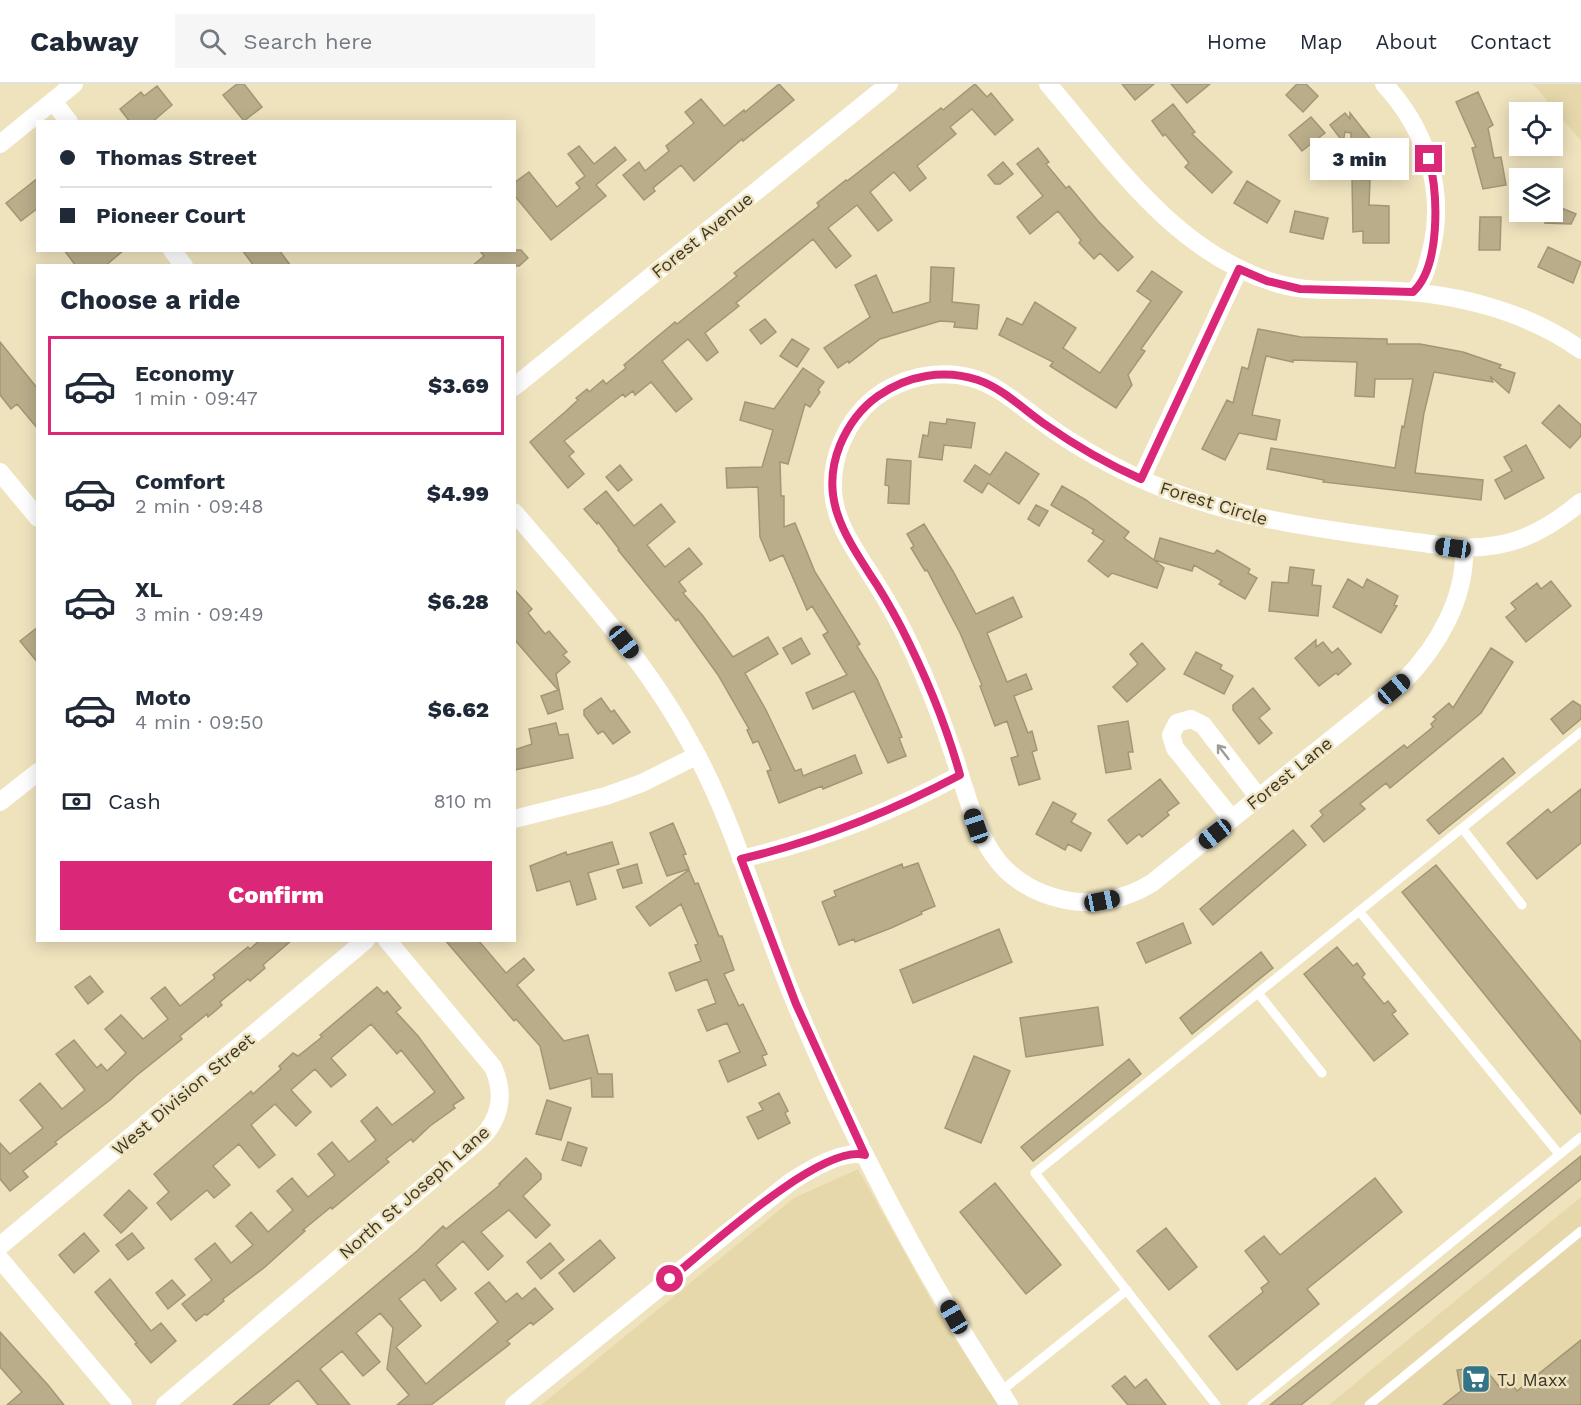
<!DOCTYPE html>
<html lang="en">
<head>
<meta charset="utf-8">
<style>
  :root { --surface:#fff; --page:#f6f6f7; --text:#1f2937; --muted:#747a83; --line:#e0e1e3; --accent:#db2777 }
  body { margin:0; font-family:"Work Sans",sans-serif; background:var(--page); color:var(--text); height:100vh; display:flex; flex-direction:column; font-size:22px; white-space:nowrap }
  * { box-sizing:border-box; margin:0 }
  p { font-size:20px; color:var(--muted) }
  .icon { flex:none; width:33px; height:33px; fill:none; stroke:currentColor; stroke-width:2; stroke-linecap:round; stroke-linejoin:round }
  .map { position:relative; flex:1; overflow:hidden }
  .panel { position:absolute; left:36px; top:180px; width:480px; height:678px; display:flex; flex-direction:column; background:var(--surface); border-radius:0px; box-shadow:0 3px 15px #0003 }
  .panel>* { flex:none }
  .hud { position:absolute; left:36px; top:36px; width:480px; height:132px; border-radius:0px; box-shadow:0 3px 15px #0003; display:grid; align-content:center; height:132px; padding:0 24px; background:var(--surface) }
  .fabs { position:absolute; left:1509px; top:18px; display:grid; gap:12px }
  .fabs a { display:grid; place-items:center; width:54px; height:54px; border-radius:0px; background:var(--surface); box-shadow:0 3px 15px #0003; font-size:30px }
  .end { position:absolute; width:27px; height:27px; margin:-14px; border:8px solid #db2777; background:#fff; box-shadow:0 0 0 3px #fff }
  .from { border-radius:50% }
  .bubble { position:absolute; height:42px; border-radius:0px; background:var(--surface); box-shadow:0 3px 15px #0003; font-size:20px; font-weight:800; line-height:42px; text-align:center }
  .car { position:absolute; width:18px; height:36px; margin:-18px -9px; border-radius:8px; box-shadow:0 0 4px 2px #0007; background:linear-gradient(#222 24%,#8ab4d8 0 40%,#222 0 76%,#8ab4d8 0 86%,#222 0) }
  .hud b { display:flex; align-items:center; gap:21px; height:57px; font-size:22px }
  .hud b+b { border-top:2px solid var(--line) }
  .hud i { width:15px; height:15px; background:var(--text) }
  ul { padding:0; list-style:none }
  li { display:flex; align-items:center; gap:18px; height:99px; margin:0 12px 9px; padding:0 12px; border:3px solid transparent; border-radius:0px }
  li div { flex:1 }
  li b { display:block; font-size:22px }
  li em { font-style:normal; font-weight:800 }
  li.on { border-color:var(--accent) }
  li>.icon { width:54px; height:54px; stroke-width:1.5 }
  h2 { padding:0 24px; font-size:27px; line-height:72px }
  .pay { display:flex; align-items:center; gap:15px; height:66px; padding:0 24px; font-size:22px }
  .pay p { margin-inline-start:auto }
  .button { display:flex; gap:12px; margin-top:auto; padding:12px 24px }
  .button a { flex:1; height:69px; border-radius:0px; background:var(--accent); color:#fff; font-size:24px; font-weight:800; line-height:69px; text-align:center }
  header { display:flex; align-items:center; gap:36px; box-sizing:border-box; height:84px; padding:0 30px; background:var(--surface); border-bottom:2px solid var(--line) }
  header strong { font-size:28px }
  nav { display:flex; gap:33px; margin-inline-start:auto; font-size:21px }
  .search { width:420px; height:54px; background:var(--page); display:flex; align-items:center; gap:15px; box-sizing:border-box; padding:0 21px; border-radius:0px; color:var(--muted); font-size:22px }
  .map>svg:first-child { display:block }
  .built { fill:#e7d8ac }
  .building { fill:#b9ad8a; stroke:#a29774; stroke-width:1.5 }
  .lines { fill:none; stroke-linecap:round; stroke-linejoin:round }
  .service { stroke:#fff; stroke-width:9 }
  .minor { stroke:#fff; stroke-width:18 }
  .oneway { stroke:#9e9c94 }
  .route { stroke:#db2777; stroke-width:8 }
  .labels { text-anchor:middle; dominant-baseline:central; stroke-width:5; stroke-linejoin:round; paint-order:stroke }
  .street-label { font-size:18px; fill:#3d3829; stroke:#efe3be }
  .poi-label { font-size:18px; fill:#3d3829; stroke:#efe3be; text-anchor:start }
</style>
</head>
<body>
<header>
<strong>Cabway</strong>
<div class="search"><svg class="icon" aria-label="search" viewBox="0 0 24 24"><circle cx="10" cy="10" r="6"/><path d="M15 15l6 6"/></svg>Search here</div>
<nav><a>Home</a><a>Map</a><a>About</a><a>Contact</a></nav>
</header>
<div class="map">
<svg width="1581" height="1321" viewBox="0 0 1581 1321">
  <rect width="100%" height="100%" fill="#efe3be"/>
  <!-- built -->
  <path class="built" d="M1533,0H1581V57Z
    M858,1085L936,1225L998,1321H541L794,1114Z
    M1581,1113V1321H1329Z"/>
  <!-- building -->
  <path class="building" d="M237,0H244L262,23L244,37L223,11Z
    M779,0L794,16L743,57L742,55L694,97L681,81L653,104L655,107L644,116L623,91L639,78L645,87L669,67L666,62L694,39L685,28L701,15L724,42L744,26L745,28Z
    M975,0L987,13L991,9L1013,36L995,51L972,25L950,43L956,50L917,82L926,94L910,107L894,88L870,108L892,136L878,147L857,121L828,144L851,172L836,184L813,155L736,219L739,222L705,249L718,268L707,277L688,255L662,277L692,315L676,328L651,298L635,311L633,307L625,313L623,310L564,357L574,368L569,372L584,390L568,404L530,358L565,328L578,316L576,314L587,305L589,308L603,296L606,300L626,284L624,281L651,258L675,238L677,240L737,192L734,189L819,122L817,119L846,96L847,97L941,24L943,26Z
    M1122,0H1154L1135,16Z
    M1171,0H1210L1187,19Z
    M1297,0H1306L1318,12L1303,28L1286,11Z
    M157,2L172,21L152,38H130L120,25L141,8L144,12Z
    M1478,8L1493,41L1488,44L1494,74L1501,73L1506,101L1483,105L1472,64L1476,63L1456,18Z
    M1173,20L1195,48L1192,50L1232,88L1212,109L1185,83L1189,79L1165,50L1163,52L1152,37Z
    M1345,29L1350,35V29L1373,58L1351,76V49L1345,48L1343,58L1330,41Z
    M1311,33L1325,49L1302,67L1289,51Z
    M579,62L594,80L615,63L626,76L596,101L606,112L551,156L514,111V99L529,88L557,123L580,104L576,99L585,92L568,70Z
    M1038,64L1049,78L1046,80L1066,104L1069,102L1098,137L1133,173L1118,187L1100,169L1094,175L1079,159L1081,156L1058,127L1030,150L1017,133L1043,112L1017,80Z
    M1003,78L1013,90L1000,100H995L988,91Z
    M38,94V124L21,137L6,119Z
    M1352,95L1370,96L1369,121L1389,122V159H1363V147L1353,148Z
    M1247,97L1280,117L1267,139L1234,119Z
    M1554,121L1576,130L1571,140L1545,139L1550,128H1552Z
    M1295,127L1328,134L1323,155L1290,148Z
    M1480,133H1501L1500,166H1479Z
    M1548,163L1581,178L1573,199L1538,183Z
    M64,166H124L105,182H76Z
    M242,166H279L291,182H254Z
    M479,166H521L528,174L519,182H472L484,172Z
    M931,183L954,184L952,218L979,221L977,245L954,243L955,238L940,237L880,255L849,279L848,277L838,284L824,264L870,233L855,201L876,191L893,229L930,218Z
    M1152,187L1182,208L1141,265L1145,267L1128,291L1132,301L1116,324L1050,282L1053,278L999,251L1007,234L1022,241L1035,218L1076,244L1063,264L1100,289L1151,217L1137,207Z
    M765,235L776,248L761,260L750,246Z
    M1258,245L1301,253L1387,255V260H1420L1463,268L1501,281L1499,284L1515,289L1509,309L1490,292L1493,298L1434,288L1424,329L1415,389L1483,396L1481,416L1323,398L1324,396L1267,385L1271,364L1395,384L1402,342L1404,343L1413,295H1375L1374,313L1355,312L1357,278L1293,276V278L1266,272L1252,331L1280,336L1276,356L1239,349L1225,376L1202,365L1227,316L1233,319L1242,283L1248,285Z
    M792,255L809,265L797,283L780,272Z
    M0,258L38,305V345L17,320L11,325L0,311Z
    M803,284L824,298L818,306L820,308L810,323L805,320L788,380L780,378L781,412H784V443L795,439L815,488L860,560L857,562L877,595L895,636L902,653L899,654L906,672L888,679L854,607L813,625L806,609L847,591L823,551L828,548L812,522L807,526L783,471L770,477L760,453L758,403L727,404L726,384L762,383L773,346L740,336L745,318L774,325Z
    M1559,321L1581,341V352L1570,364L1542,339Z
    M947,335L975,339L971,364L944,361L942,376L919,373L923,351L928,352L930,338L946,340Z
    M1526,361L1544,394L1505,415L1495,396L1512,387L1504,373Z
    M1006,368L1039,390L1019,420L988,399L982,409L964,397L975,381L990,391Z
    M887,375L911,377L909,420L888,419L889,402L885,401Z
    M620,381L632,396L618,407L606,393Z
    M1062,402L1086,416L1129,448L1124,454L1154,476L1160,454L1214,470L1217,466L1250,485L1248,489L1257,494L1245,515L1219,500L1222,497L1194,481L1192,487L1154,476L1164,484L1157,504L1112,489L1108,493L1088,477L1104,457L1092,449L1094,446L1051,421Z
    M606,407L634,442L661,420L675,438L647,461L665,483L689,464L702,480L679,498L686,507L683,509L703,532L733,573L768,553L778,570L745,589L766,626L795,687L801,685L803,692L855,671L862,689L823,705L822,702L779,719L767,687L771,686L758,657L753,659L747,646L749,645L718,591L678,535L676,537L618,466L619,465L598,438L597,440L584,425Z
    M1036,421L1048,427L1039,442L1028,435Z
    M924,440L953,487L976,530L1013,513L1022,533L987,549L1007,598L1026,590L1032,605L1014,612L1028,649L1032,647L1037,666L1032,668L1040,695L1019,701L1011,674L1018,672L1007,637L995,642L980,602L982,601L960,549L927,486L925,487L911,464L914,462L907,450Z
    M1290,483L1314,486L1312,501L1321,502L1318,532L1269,527L1272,498L1288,499Z
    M1348,495L1363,504L1367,495L1398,512L1394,521L1397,522L1381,549L1333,523Z
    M1551,497L1571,522L1526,558L1506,533L1516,525L1511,519L1537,499L1541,505Z
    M514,505L532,525L528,529L545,550L549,547L567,568L563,571L570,578L556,590L563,625L548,630L541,612L558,606L514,555Z
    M38,543V579L20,557Z
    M801,554L810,570L792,580L783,564Z
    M1316,556V563L1323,558L1332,569L1338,564L1351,580L1338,591L1336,589L1319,602L1295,574Z
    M1142,559L1165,585L1127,618L1113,603L1138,580L1130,570Z
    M1491,564L1513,578L1481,629L1390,704L1386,699L1360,720L1365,725L1324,758L1311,742L1323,731L1320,727L1404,661L1407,664L1433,643L1431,640L1436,635L1433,633L1449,619L1453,624Z
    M1196,568L1222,581L1220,585L1233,592L1224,610L1184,590Z
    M1253,604L1270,625L1259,634L1272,649L1259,660L1233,626V621Z
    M601,614L611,628L614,626L630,648L613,660L603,647L598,650L584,631V626Z
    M1573,617L1581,622V635L1563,650L1551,635Z
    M1128,637L1133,668H1128L1131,685L1106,689L1098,642Z
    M556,639L559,651L568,650L573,674L514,686V666L532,660L529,645Z
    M1503,674L1515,689L1439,750L1427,736Z
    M1160,695L1179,719L1167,728L1169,731L1142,753L1139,750L1127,760L1108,736Z
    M1581,705V759L1537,795L1507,759L1548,725L1551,729Z
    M1053,718L1076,730L1071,738L1091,749L1081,767L1068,760L1065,766L1036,750Z
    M673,739L686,770L683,771L689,785L667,792L650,749Z
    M1293,746L1306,761L1213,841L1200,825Z
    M612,758L619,780L588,789L596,815L577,821L570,797L537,807L530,782L566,768L567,771Z
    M918,779L935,822L921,828L922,830L891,844L855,858L854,855L839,861L822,818L836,812L834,807L902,780L903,784Z
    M637,780L642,799L623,804L617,786Z
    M1436,781L1581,958V1030L1402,808Z
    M689,786L695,800L698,799L719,852H722L734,886L724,890L739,922L743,920L767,970L762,972L766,981L728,998L719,977L740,968L727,939L707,947L698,926L716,919L707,895L676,907L669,889L701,877L695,861L698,860L681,820L650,842L636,823Z
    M1183,839L1191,859L1146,879L1137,859Z
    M999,845L1012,878L913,919L900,886Z
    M260,856H292L263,881L265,884L250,897L248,895L220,918L222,921L208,933L207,930L180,952L182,955L136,992L110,1016L55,1058L57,1060L23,1087L28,1093L10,1107L0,1095V1059L10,1070L43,1044L20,1016L40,999L62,1025L85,1006L56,970L74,956L97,984L101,980L107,987L126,969L105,945L121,931L143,955L168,935L151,914L165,903L180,922L215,894L213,891L248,863L250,865Z
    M445,856H478L506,889L524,874L534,886L517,901L564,957L588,951L598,990H612L613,1013H592L591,994L550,1005L540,962L516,935L514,937Z
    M1337,863L1353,882L1357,879L1365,890L1362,893L1384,920L1388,917L1396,927L1392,930L1408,950L1374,977L1304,890Z
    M1261,868L1273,884L1192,950L1180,934Z
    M90,892L103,908L88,920L75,903Z
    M377,903L384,910L387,907L401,924L396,928L418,952L464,1014L453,1021L455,1024L430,1042L413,1058L411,1055L386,1075L389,1078L332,1125L331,1123L303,1146L305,1147L265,1183L223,1215L224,1217L207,1231L205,1230L196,1237L182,1220L212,1196L195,1175L215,1159L231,1179L253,1161L236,1142L251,1128L268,1148L293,1126L277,1107L292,1094L308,1113L335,1091L318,1070L332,1058L349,1078L376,1056L361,1037L377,1023L392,1041L435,1008L401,966L397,970L371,940L331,974L346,991L331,1003L315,985L291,1006L311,1028L296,1042L275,1020L251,1041L275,1071L259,1084L239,1060L213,1082L230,1101L214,1114L207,1106L171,1136L157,1119L169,1108L154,1090L251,1007L253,1010L281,985L279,982L293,969L298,972L322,953L320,951Z
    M1098,923L1103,961L1026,973L1020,934Z
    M974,972L1010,987L981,1059L945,1044Z
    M1129,975L1141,990L1033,1077L1021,1063Z
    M779,1009L788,1027L785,1029L790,1039L758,1055L747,1033L763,1026L759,1019Z
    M547,1016L571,1024L561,1056L536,1050Z
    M568,1058L587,1064L581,1082L562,1076Z
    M1581,1072V1095L1337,1292L1301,1321H1270Z
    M526,1074L541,1090V1095L523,1112L550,1141L536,1154L509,1126L481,1148L503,1172L488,1186L463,1157L436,1181L456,1205L441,1217L424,1195L399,1215L421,1242L396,1263L426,1300L498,1238L475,1209L489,1198L506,1218L517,1209L522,1215L535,1204L553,1225L533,1241L531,1238L507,1257L510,1260L431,1321H397L409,1311L387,1285L393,1244L380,1229L356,1249L380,1278L363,1292L342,1267L320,1285L350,1321H318L298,1296L268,1321H233L417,1167L443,1142L446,1145L500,1101L499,1100Z
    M1375,1094L1402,1128L1307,1205L1319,1220L1237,1286L1209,1252L1263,1208L1261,1204L1269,1198L1245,1167L1264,1152L1280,1171Z
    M995,1099L1061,1181L1026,1210L960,1128Z
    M129,1106L147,1124L121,1149L104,1131Z
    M1166,1144L1197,1183L1169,1206L1137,1167Z
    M84,1149L99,1167L74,1189L59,1171Z
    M132,1149L144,1164L128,1176L116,1161Z
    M600,1156L615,1174L574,1208L559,1189Z
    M550,1159L564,1176L541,1195L527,1178Z
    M110,1195L151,1247L161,1239L176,1257L151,1279L135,1260L137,1259L95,1208Z
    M172,1196L185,1211L168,1225L156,1209Z
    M0,1248L48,1301L64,1321H7L22,1308L0,1283Z
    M1581,1256V1321H1443L1461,1307L1457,1286L1483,1282L1501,1305L1510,1298L1517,1307Z
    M1125,1292L1135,1304L1146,1295L1166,1321H1128L1112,1302Z"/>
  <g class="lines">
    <!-- service -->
    <path class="service" d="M1462,744L1522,821
      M1359,827L1559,1070
      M1258,909L1322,989
      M1000,1308L1127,1206
      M1216,1321L1035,1089L1581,648
      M1252,1321L1581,1053
      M1369,1321L1581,1147"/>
    <!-- minor -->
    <path class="minor" d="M1048,0C1114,77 1176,171 1279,200C1310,209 1342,205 1374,206C1446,207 1522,224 1581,266
      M1384,0C1427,46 1447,109 1430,171C1427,184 1423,199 1413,208
      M53,17L69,38
      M0,60L74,0
      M172,166L184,182
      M514,303L889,0
      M0,388L38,434
      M1141,395L1239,185
      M514,428C575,500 641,570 687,653C733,733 757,825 792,911C851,1054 924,1192 1009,1321
      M1464,464C1466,514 1438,562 1404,597L1152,799C1126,815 1095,822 1065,816C984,799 975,734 953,669C941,633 928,599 912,565C901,541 888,518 874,496C857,468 836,443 833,408C831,373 846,338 873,315C901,293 938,285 972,294C1000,302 1021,323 1044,339C1072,360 1103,377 1134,392C1235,439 1345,448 1453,463C1506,467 1541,451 1581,418
      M0,718L38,688
      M514,735L606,712L642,699L690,675L698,673
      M1232,735L1175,664L1171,651L1177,639L1191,635L1203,641L1259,714
      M741,775C818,757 890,729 960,691
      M0,1162L366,856
      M0,1175L123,1321
      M165,1321L480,1055C501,1035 505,1009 493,983L387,856
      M514,1321L789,1099C807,1087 843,1065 865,1071"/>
  </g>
  <!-- one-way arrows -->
  <defs><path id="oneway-shaft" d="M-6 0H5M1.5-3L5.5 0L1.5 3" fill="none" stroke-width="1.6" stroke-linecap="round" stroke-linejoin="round" transform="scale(1.5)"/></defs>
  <use class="oneway" href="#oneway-shaft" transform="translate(1223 668) rotate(-128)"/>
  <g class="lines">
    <!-- route -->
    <path class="route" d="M670,1195C706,1166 821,1059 865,1071L796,920L741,775C818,757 890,728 960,691C946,640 925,590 901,543C892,526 882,508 871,492C844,450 819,413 840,361C848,342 861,324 878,312C908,291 944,285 978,296C1004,305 1024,326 1046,341C1076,362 1107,380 1141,395L1239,185L1267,197L1300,205L1413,208C1441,182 1438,110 1429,75"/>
  </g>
  <!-- icons -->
  <defs>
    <g id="supermarket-square" transform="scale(1.5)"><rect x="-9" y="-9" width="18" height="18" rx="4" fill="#347488" stroke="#efe3be"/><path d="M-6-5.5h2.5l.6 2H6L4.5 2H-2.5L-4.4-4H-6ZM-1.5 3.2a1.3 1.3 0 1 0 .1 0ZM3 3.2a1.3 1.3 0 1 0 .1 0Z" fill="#fff"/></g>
  </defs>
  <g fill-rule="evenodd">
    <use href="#supermarket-square" x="1476" y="1295"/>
  </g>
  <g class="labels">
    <!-- street labels -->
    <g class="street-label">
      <text transform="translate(702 151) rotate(-39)">Forest Avenue</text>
      <text transform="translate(1214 419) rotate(17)">Forest Circle</text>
      <text transform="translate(1289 689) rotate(-39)">Forest Lane</text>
      <text transform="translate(183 1010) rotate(-40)">West Division Street</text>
      <text transform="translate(414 1108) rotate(-41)">North St Joseph Lane</text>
    </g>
    <!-- poi labels -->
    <g class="poi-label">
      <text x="1497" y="1295">TJ Maxx</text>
    </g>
  </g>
</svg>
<div class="fabs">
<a><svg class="icon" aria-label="locate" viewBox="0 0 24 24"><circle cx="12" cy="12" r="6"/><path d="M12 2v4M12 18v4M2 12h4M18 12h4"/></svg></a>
<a><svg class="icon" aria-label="layers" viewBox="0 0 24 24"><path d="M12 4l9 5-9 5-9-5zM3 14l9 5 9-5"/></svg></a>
</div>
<i class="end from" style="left:670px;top:1195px"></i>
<i class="end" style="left:1429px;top:75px"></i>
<div class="bubble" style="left:1310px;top:54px;width:99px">3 min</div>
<i class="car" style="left:1453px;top:464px;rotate:278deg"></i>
<i class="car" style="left:624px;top:558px;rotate:142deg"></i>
<i class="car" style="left:1394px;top:605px;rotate:50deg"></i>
<i class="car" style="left:976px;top:742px;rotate:341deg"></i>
<i class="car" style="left:1215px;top:750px;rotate:232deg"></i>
<i class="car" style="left:1102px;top:817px;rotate:79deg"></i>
<i class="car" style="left:954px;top:1233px;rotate:330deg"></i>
<div class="hud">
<b><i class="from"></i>Thomas Street</b>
<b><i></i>Pioneer Court</b>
</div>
<section class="panel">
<h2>Choose a ride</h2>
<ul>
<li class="on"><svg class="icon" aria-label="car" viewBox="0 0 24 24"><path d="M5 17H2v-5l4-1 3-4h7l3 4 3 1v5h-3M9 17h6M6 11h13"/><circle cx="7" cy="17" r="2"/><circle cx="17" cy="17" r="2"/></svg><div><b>Economy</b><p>1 min · 09:47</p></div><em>$3.69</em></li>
<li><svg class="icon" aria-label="car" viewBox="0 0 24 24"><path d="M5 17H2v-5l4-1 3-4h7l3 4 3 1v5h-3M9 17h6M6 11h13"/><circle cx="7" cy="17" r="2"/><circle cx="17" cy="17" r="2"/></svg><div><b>Comfort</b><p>2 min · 09:48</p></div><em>$4.99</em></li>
<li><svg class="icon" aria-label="car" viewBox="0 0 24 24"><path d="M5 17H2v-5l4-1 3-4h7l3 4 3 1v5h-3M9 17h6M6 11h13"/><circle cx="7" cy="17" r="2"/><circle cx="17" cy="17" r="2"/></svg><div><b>XL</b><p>3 min · 09:49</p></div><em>$6.28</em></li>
<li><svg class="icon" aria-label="car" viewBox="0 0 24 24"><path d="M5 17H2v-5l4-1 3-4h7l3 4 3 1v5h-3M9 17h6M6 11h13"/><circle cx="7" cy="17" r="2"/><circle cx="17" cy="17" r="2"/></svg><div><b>Moto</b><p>4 min · 09:50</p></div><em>$6.62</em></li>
</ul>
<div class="pay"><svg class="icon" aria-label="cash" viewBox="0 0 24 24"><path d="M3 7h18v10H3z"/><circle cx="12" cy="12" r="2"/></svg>Cash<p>810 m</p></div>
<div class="button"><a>Confirm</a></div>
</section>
</div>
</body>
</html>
